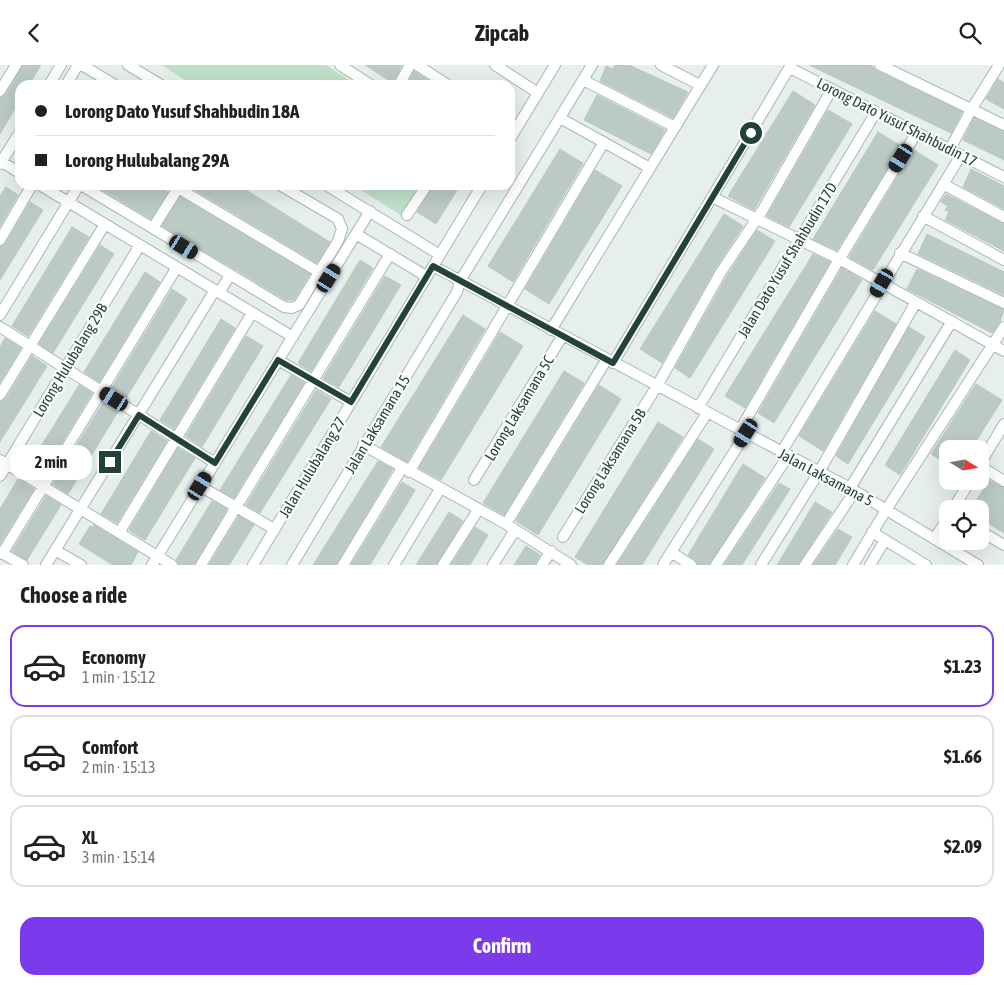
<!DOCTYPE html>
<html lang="en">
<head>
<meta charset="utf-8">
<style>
  :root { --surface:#fff; --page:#f2f2f2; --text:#202124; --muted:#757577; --line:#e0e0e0; --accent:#7c3aed }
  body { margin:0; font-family:"Asap Condensed",sans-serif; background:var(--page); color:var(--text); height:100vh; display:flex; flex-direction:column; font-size:19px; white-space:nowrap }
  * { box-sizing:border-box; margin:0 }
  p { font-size:16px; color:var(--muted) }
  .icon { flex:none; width:28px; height:28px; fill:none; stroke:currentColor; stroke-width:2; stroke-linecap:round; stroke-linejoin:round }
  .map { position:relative; height:500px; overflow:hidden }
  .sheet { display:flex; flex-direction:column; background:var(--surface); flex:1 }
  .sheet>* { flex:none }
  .guide { position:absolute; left:15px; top:15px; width:500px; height:110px; border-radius:15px; box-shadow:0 5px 20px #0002; display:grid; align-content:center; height:110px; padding:0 20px; background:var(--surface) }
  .needle { width:32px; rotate:101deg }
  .fabs { position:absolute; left:939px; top:375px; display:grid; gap:10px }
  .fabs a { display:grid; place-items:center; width:50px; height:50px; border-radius:10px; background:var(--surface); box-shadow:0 5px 20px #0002; font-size:25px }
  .end { position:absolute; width:22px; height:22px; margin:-11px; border:6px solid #24423a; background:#fff; box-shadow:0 0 0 2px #fff }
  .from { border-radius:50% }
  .bubble { position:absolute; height:35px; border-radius:15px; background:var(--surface); box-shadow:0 5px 20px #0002; font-size:16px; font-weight:700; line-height:35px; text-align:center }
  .car { position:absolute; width:15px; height:30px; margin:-15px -8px; border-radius:6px; box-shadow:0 0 4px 1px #0007; background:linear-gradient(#222 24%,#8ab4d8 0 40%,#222 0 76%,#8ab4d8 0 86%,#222 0) }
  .guide b { display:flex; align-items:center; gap:18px; height:48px; font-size:19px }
  .guide b+b { border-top:1px solid var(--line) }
  .guide i { width:12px; height:12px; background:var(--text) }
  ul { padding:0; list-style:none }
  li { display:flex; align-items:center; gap:15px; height:82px; margin:0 10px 8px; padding:0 10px; border:2px solid var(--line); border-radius:15px }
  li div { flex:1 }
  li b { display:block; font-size:19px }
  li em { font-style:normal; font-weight:700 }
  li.current { border-color:var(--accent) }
  li>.icon { width:45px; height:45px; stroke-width:1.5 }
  h2 { padding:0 20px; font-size:22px; line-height:60px }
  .button { display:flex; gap:10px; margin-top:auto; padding:10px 20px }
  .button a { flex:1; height:58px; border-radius:15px; background:var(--accent); color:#fff; font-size:20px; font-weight:700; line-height:58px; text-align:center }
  header { display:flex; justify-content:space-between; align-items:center; height:65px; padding:0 20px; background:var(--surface); font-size:22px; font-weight:700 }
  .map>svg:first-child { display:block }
  .green { fill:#bfe0c8 }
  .building { fill:#bbcac4; stroke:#b8c9c2 }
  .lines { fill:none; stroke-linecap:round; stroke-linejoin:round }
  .minor-casing { stroke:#a8b8b2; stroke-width:12 }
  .minor { stroke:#fff; stroke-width:10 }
  .route { stroke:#24423a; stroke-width:6 }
  .labels { text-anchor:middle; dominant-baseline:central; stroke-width:4.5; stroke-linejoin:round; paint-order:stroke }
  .street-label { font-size:15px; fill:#24423a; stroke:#f7fbf9 }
</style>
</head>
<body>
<header><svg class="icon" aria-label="back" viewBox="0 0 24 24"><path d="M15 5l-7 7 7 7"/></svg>Zipcab<svg class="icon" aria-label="search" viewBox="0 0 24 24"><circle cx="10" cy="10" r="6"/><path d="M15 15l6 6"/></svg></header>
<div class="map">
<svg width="1004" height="500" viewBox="0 0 1004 500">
  <rect width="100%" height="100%" fill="#e6efeb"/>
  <!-- green -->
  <path class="green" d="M161,0H326L357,20H193Z
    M353,120H422L402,151Z"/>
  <!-- building -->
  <path class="building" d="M23,0H41L29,20H20V35L0,69V33L6,30Z
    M365,0H402L393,18Z
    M615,0H629L688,27L673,53L600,16L606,1L613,4Z
    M809,0H871L877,6L962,47L951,68Z
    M414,6L435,20H407Z
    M998,14L1004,18V44L986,34Z
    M793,26L815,40L754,145L728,131Z
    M597,30L665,65L651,89L584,55Z
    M828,45L852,59L789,162L767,151Z
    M974,53L1004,67V95L963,75Z
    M878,67L901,81L837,185L813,174Z
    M560,84L583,98L513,217L488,201Z
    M914,85L938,100L873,205L849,192Z
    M971,104L1004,121V144L963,122Z
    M595,105L622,121L549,239L525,224Z
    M95,120H156L168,127L151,154Z
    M187,120H238L330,177L317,198Z
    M434,120H460L436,159L417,147Z
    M6,122L18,130L0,161V131Z
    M946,129L1004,159V186L945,155L949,147L945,145L948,141L941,137Z
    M180,132L310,209L294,235H286L162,161Z
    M30,137L43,145L0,215V182L6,178Z
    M724,149L743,161L715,204L662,298L640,284Z
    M72,162L89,172L28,271L12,261Z
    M757,165L775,176L690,313L675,303L727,211Z
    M927,169L1004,207V230L918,189Z
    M100,180L114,189L53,288L39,279Z
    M813,189L830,197L745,343L725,331Z
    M360,195L373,203L311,306L298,298Z
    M842,203L862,215L774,358L758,348Z
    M917,204L1004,245L1000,257L992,268L907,224Z
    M145,207L160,217L99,317L84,307Z
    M385,211L401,220L339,322L323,313Z
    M172,224L187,234L126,333L111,324Z
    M875,246L896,259L823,386L799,371Z
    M463,250L485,264L407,397L381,382Z
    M221,254L235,263L174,364L160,355Z
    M909,262L925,272L848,399L836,391Z
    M500,267L523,281L441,415L419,403Z
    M246,271L263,281L202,382L186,371Z
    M5,273L21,283L0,317V282Z
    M955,285L970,295L900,410L885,400Z
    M32,291L47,301L0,377V337L6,334Z
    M564,306L584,318L504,450L483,438Z
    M291,310L304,318L234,433L220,425Z
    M976,319L1002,335L971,384H948V399L931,389Z
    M79,320L92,328L41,412L27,404Z
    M599,320L621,334L538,470L516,456Z
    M316,325L331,334L260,448L246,440Z
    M104,336L119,345L68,429L53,419Z
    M658,357L683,372L602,500H588L575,492Z
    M151,366L167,376L117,458L101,449Z
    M698,374L714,384L642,500H617Z
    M178,383L195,393L145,475L129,465Z
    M378,396L393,404L336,500H313Z
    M743,399L765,413L709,500H698L695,495L688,490Z
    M18,414L34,424L0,479V444Z
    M989,415L1004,423V468L980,453V444H975L974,439Z
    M402,417L415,425L408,437L370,500H351Z
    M779,418L790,424L742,500H724Z
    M46,431L61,440L27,495L12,486Z
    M212,436L227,444L194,500H179L176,495Z
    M815,437L832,447L798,500H777Z
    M449,447L463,456L436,500H416Z
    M239,451L254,460L229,500H209Z
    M94,460L138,487L131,500H113L79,479L90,461L93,462Z
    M475,462L488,470L470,500H451Z
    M838,464L852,472L835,500H813Z
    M526,481L540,490L535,500H514Z"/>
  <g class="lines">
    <!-- minor casing -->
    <g class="minor-casing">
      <path id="minor" d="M82,0L115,20
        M128,0L161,20
        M340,0L371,20
        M417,0L448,20
        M495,0L538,28
        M661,0L700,20
        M880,0L1004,60
        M790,3L1004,112
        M583,15L675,62
        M49,20L61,0
        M66,20L78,0
        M399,20L410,0
        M0,26L16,0
        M560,53L650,103
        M510,74L555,0
        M950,84L971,45L999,0
        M0,96L20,108
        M0,99L20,67
        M943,119L1004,152
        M40,120L293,272
        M81,120L284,242L292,243L299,240L338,176L342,164L338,154L280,120
        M173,120L319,207
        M326,120L440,190
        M712,132L839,194L1004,286
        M407,150L427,120
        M923,151L1004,195
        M153,163L180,120
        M356,169L426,211
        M0,175L32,120
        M900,188L1004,238
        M433,201L850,423L978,500
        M219,228L230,210
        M0,250L79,120
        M0,262L215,398
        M551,265L713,0
        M278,295L351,337
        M613,298L791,0
        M0,330L105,159
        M698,343L876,47
        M740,365L834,203L917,67
        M363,380L506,459L571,500
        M781,388L961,90
        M0,395L172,500
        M980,399L1004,359
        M980,401L1004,416
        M409,407L604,77
        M0,411L140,180
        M474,415L563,270
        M200,421L274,464
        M850,423L952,256
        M953,444L970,416
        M506,459L607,294
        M980,466L1004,480
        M872,467L926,500
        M119,468L252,248
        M563,472L657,321L721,207L762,146L832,24
        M935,473L948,453
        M55,485L81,500
        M0,487L23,500
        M671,487L691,500
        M2,489L177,202
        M46,500L215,225
        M152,500L370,146
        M201,500L390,189
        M253,500L482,120
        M292,500L457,227L460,216L592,0
        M343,500L402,403
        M394,500L440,424
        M443,500L478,445
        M493,500L515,465
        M542,500L551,486
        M609,500L707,348
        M663,500L746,368
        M716,500L788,391
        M761,500L819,407L916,237
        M805,500L855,426
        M853,500L886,445L1004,262
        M870,500L885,475"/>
    </g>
    <!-- minor -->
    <use href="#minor" class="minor"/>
  </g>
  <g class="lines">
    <!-- route -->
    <path class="route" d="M110,397L139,350L215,398L278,295L351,337L433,201L613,298L751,68"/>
  </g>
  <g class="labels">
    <!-- street labels -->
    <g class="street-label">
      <text transform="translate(897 57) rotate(27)">Lorong Dato Yusuf Shahbudin 17</text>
      <text transform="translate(787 195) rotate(-59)">Jalan Dato Yusuf Shahbudin 17D</text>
      <text transform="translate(70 295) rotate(-59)">Lorong Hulubalang 29B</text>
      <text transform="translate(519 343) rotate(-59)">Lorong Laksamana 5C</text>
      <text transform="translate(377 359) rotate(-59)">Jalan Laksamana 15</text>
      <text transform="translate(610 396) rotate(-58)">Lorong Laksamana 5B</text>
      <text transform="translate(312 402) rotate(-59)">Jalan Hulubalang 27</text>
      <text transform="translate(826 412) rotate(28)">Jalan Laksamana 5</text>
    </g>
  </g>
</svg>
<div class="fabs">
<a><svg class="needle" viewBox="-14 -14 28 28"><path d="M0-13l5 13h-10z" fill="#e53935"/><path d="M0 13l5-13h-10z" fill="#757577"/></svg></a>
<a><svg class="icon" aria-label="locate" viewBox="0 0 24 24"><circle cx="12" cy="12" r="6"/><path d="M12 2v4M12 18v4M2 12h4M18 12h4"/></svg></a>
</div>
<i class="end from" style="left:751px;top:68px"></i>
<i class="end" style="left:110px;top:397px"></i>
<div class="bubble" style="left:10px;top:380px;width:82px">2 min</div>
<i class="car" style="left:901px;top:93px;rotate:212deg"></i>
<i class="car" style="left:184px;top:182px;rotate:121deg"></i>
<i class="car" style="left:329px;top:213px;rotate:32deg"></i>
<i class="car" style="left:882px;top:218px;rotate:210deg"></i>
<i class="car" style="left:114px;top:334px;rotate:302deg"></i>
<i class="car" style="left:746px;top:368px;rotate:212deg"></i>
<i class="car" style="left:200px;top:421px;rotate:32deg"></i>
<div class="guide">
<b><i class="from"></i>Lorong Dato Yusuf Shahbudin 18A</b>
<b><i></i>Lorong Hulubalang 29A</b>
</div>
</div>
<section class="sheet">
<h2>Choose a ride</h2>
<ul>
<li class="current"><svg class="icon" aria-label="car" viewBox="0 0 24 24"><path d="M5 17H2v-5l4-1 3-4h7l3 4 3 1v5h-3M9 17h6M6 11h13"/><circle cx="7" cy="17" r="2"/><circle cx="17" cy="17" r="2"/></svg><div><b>Economy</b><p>1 min · 15:12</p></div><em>$1.23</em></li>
<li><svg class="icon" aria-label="car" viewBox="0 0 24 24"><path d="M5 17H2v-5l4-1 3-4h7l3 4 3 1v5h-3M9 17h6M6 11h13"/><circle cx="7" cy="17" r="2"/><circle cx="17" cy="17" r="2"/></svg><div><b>Comfort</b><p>2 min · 15:13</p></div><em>$1.66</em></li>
<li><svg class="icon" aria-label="car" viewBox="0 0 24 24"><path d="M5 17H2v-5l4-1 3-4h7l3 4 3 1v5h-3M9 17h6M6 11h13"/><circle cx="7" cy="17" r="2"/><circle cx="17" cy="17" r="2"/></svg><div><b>XL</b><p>3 min · 15:14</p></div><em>$2.09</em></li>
</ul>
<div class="button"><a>Confirm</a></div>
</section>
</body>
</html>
